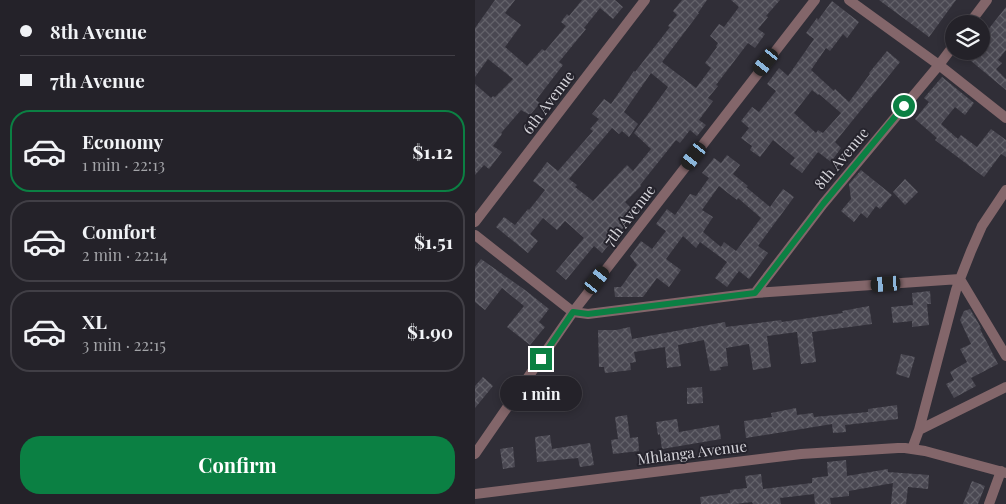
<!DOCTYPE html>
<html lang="en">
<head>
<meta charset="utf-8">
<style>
  :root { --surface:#242229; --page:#302f35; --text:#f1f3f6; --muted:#a3a4a8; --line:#413f46; --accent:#0b8043 }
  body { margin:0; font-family:"Playfair Display",serif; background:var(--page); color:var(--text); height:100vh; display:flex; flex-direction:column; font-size:19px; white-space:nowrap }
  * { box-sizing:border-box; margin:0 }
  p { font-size:16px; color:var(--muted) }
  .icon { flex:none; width:28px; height:28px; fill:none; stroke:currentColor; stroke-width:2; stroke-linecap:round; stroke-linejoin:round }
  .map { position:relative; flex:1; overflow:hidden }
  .details { display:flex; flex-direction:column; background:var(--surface); width:475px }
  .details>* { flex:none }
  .hud { display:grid; align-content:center; height:110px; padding:0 20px; background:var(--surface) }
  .tools { position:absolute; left:470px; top:15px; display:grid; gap:10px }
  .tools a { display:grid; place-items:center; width:45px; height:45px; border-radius:50%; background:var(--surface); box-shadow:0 2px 8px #0003,0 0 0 1px var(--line); font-size:25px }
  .end { position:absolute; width:22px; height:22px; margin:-11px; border:6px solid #0b8043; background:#fff; box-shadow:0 0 0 2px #fff }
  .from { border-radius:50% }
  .bubble { position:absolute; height:35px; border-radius:18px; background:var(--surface); box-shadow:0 2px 8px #0003,0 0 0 1px var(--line); font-size:16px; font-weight:700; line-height:35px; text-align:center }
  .car { position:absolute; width:15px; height:30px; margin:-15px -8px; border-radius:6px; box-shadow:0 0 4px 1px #0007; background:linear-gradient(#222 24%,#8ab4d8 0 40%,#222 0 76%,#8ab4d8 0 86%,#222 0) }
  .hud b { display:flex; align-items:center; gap:18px; height:48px; font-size:19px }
  .hud b+b { border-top:1px solid var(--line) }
  .hud i { width:12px; height:12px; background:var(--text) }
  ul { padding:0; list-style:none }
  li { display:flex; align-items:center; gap:15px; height:82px; margin:0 10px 8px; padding:0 10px; border:2px solid var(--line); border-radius:20px }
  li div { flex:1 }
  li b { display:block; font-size:19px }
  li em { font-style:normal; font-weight:700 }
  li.current { border-color:var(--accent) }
  li>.icon { width:45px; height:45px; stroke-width:1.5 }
  .button { display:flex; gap:10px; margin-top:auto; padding:10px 20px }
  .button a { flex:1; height:58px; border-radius:20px; background:var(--accent); color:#fff; font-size:20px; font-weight:700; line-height:58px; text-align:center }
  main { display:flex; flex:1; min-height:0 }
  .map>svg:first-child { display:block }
  .building { fill:url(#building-cross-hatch); fill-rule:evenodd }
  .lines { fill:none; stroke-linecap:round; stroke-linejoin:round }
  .minor { stroke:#83666a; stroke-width:10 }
  .route { stroke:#0b8043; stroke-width:6 }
  .labels { text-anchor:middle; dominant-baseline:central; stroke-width:4; stroke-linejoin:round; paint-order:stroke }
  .street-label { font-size:15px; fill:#d6d5db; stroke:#26242d }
</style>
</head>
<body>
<main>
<section class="details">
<div class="hud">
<b><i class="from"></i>8th Avenue</b>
<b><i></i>7th Avenue</b>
</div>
<ul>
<li class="current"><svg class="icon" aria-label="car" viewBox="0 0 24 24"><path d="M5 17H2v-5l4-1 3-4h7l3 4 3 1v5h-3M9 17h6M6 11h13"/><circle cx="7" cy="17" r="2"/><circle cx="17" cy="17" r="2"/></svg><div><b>Economy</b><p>1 min · 22:13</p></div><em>$1.12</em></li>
<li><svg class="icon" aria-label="car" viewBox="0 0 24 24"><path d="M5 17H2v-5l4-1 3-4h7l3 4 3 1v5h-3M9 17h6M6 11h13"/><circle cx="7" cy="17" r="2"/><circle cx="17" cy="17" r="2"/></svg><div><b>Comfort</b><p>2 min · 22:14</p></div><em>$1.51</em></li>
<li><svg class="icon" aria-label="car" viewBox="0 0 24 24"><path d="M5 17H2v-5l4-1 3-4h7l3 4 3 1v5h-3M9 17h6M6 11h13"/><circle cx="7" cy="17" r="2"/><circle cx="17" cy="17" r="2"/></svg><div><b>XL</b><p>3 min · 22:15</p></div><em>$1.90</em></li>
</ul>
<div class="button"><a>Confirm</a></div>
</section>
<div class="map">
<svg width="531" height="504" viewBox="0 0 531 504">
  <defs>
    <pattern id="building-cross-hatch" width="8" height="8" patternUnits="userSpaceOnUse" patternTransform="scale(1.25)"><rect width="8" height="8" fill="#4a4852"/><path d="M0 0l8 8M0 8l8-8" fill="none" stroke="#63626a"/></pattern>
  </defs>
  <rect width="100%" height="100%" fill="#302e37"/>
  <!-- building -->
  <path class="building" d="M20,0H40L30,13L46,25L30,47L52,66L67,49L70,51L91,26L86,22L92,14L94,16L107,0H140L148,7L138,19L125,8L109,28L111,29L84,62L88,65L61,100L65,103L55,115L46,110L26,133L27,134L18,146L27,152L14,169L9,165L0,175V84L16,98L18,96L20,97L38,79L13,59L0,77V28Z
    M207,0H232L223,13H224L187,62L221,88L236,68L230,63L242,47L241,46L243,43L235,36L244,24L249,27L264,7L256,0H305L291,16L293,17L283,29L290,34L280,48L273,43L241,85L243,86L233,98L238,101L224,120L231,125L222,136L215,130L205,143L201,140L165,185L166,186L150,202L157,209L144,223L149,227L127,253L119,246L91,280L81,271L109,238L90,221L82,230L68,218L55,234L63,241L53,253L21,227L29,217L40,225L53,209L54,210L70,190L58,181L72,162L83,171L118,131L115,129L124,119L117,114L129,99L136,104L159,71L160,72L195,27L193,26L202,15L198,11ZM176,73L193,87L159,133L176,149L158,171L152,165L118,201L100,187L102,185L94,179L137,128L144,134L147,131L154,137L163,124L149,112Z
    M404,0H481L454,37Z
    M357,1L384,22L372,38L368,34L355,51L351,48L336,70L359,91L360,89L374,102L395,74L394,73L412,51L425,62L360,142L366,148L356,162L343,152L327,173L315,164L320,158L298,140L285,157L275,150L277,146L266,138L274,128L266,121L277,107L284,112L301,91L292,84L304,68L313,76L339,39L331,33L342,18L343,20ZM337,90L343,95L344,94L366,113L348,133L343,130L341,133L319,113Z
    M531,7V50L523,60L527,63L521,69L531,79V90L484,51H506V26L512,31Z
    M467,77L499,103L490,115L480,107L466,124L483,139L486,135L502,147L516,129L531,140V157L526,154L509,177L460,140L462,138L440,119L454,102L449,98Z
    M252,155L265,165L258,174L273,186L271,187L295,207L308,189L319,197L283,246L293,253L274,279L264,271L252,287L240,278L252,262L225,242L221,248L208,236L191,259L206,270L194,287L182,278L168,297H140L139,287H146L162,265L155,256L166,241L177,249L191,231L181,224L192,209L200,215L215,194L221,196L234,178L227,173L239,158L246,163ZM244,186L262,200L263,198L286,218L261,251L249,242L246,247L228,232L238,217L227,210Z
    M386,170L417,195L405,209L401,206L392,218L386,213L379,222L366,211L376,199L374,184Z
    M430,179L443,192L430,205L418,192Z
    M6,259L50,290L74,309L64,322L70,327L55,345L32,327L49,306L27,288L10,310L0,302V267Z
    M455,291L456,304H452L454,325L437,327V321L418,323L416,307L438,305L437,293Z
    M394,306L397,324L337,332L341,362L326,364L322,332L292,336L296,367L278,370L274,344L251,348L253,366L245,367L246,370L235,371L229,340L203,345L206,366L192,368L190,347L159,352L161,362L155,363L156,370L130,373L129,367H124L123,330H141L155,327L157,339L250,322L251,327L306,320L307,322L368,313L367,311Z
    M495,309L505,326L506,329H505L523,364L496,378L501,386L479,398L471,384L479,380L475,372L492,362L485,349L496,344L485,320L489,311Z
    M426,354L440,357L434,378L421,374Z
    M8,377L18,386L0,408V386Z
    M87,379L95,385L82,402L74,396Z
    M227,387L228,403L212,404V388Z
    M422,405L423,419L370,425L371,432L358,433L357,424L271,438L269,421L297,417L296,413L321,408L322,415L338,413L339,417L393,412V409Z
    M152,415L155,438L163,437L164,451L138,454L136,440L143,439L140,417Z
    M202,419L204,432L244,425L246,439L187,449L185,434L183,435L181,422Z
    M75,435L77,449L115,443L119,465L105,467L103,458L62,462L60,437Z
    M38,447L40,467L28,469L25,449Z
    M371,460L372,476L413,469V472L454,475L453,489L433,487L431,504H416L418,483L374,491V496L355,498L356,504H340L339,494L305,498L306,504H278L277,502L260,504H226L225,497L255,493V490L272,488L270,476L286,474L288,489L337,483V478L353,476L352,462Z
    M497,481L510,486L503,504H488Z"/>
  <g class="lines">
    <!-- minor -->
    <path class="minor" d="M374,0L464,65L531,118
      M494,24L512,0
      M531,190L507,226L496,251L485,279L531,356
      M0,222L170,0
      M0,235L98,312L113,314L280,293L485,279L481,290L444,430
      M280,293L348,204L464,65L479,45
      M437,449L444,430L531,387
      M0,454L98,312L340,0
      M0,494L326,454L423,448H430L450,451L531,473
      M514,504L526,471"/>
  </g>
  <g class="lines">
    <!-- route -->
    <path class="route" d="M66,359L98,312L113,314L280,293L348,204L429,106"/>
  </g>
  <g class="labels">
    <!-- street labels -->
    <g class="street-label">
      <text transform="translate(73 102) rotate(-53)">6th Avenue</text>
      <text transform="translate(366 158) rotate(-50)">8th Avenue</text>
      <text transform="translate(154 215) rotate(-52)">7th Avenue</text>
      <text transform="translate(217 452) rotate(-7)">Mhlanga Avenue</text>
    </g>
  </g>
</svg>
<div class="tools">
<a><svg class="icon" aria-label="layers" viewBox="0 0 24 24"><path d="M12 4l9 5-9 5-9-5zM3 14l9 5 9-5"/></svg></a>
</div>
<i class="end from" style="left:429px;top:106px"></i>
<i class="end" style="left:66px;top:359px"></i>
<div class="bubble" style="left:25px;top:376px;width:82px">1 min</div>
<i class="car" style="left:291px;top:62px;rotate:218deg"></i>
<i class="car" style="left:219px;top:156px;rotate:218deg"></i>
<i class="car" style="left:122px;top:280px;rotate:38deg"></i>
<i class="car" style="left:411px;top:284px;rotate:266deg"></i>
</div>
</main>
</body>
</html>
